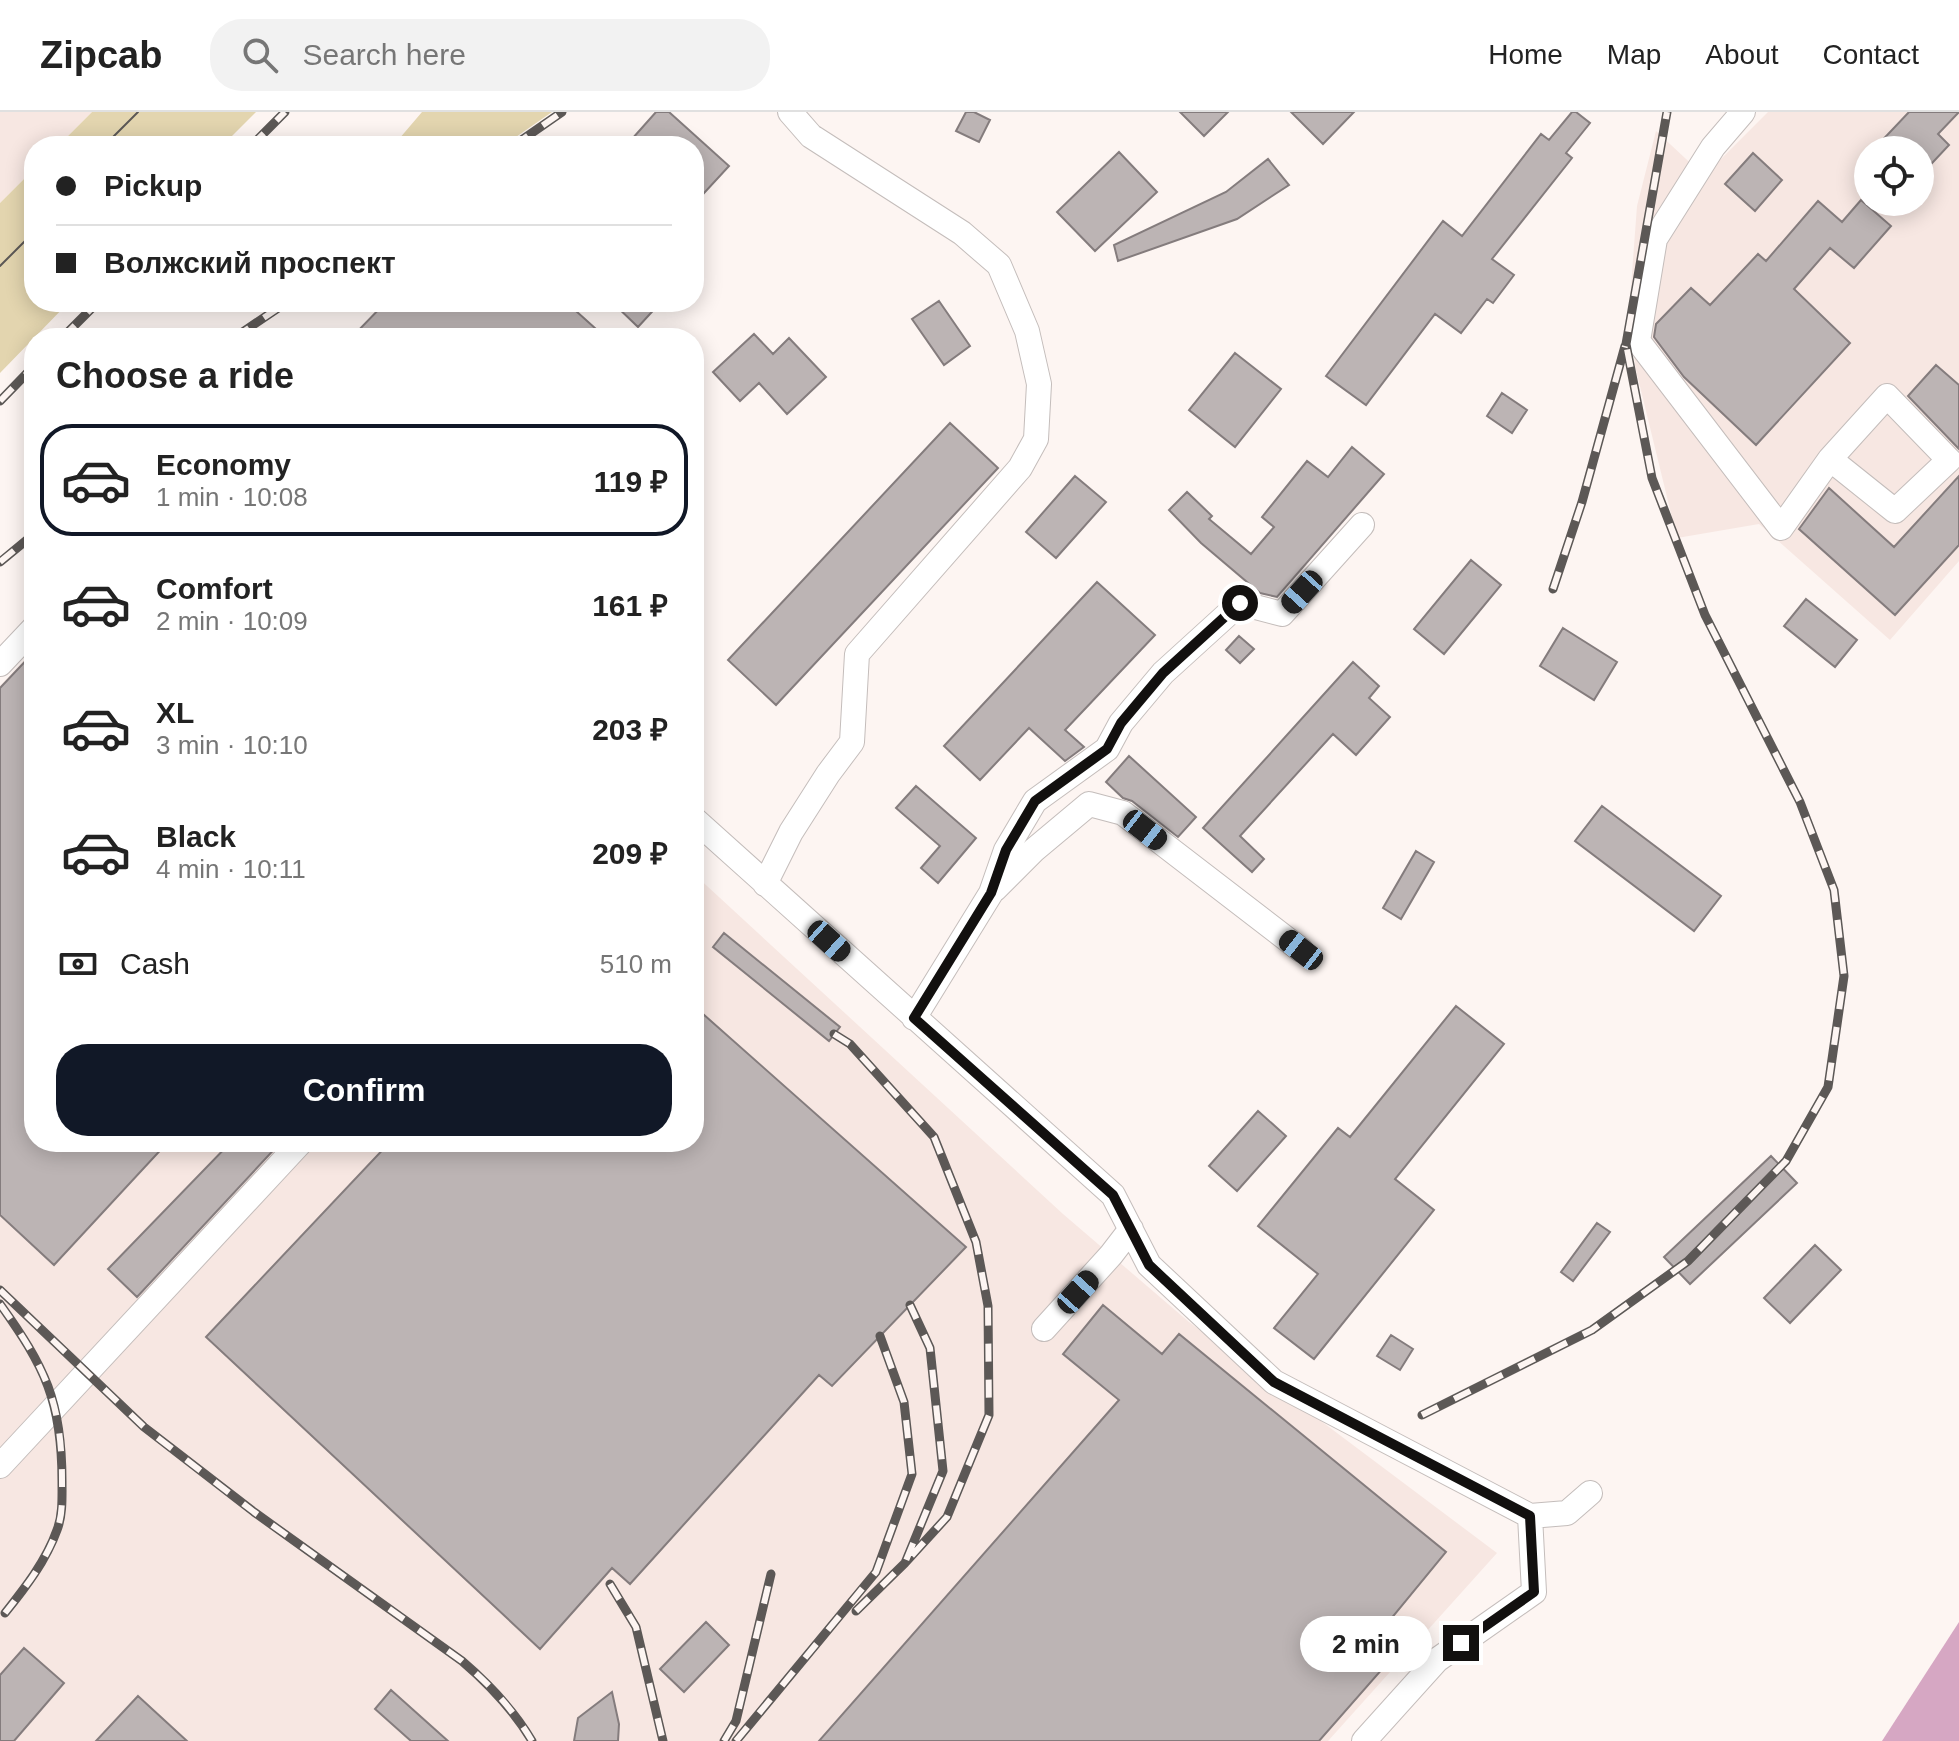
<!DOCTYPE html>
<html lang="en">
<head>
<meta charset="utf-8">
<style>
  :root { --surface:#fff; --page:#f2f2f2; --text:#222; --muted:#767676; --line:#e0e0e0; --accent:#111827 }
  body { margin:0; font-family:Helvetica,sans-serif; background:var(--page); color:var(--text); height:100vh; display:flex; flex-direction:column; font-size:30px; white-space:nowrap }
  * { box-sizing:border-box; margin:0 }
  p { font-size:26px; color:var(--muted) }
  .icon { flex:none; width:44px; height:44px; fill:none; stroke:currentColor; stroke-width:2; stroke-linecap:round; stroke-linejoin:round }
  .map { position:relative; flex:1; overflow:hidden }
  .panel { position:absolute; left:24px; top:216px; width:680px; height:824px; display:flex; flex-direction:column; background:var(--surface); border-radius:32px; box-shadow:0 4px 20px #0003 }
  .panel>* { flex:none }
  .hud { position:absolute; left:24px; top:24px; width:680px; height:176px; border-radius:32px; box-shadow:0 4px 20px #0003; display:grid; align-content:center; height:176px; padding:0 32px; background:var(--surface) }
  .fabs { position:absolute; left:1854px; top:24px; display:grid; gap:16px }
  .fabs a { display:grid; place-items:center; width:80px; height:80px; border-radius:50%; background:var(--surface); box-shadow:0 4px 20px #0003; font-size:40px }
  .end { position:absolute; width:36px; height:36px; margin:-18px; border:10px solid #12100f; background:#fff; box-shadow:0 0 0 4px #fff }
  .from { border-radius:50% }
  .bubble { position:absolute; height:56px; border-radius:28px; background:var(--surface); box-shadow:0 4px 20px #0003; font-size:26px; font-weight:700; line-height:56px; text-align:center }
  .car { position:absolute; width:24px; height:48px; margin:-24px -12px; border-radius:10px; box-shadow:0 0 6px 2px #0007; background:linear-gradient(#222 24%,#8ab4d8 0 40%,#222 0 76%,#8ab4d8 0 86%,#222 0) }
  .hud b { display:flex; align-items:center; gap:28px; height:76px; font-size:30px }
  .hud b+b { border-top:2px solid var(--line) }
  .hud i { width:20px; height:20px; background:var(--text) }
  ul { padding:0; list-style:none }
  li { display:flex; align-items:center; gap:24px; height:112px; margin:0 16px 12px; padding:0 16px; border:4px solid transparent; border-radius:32px }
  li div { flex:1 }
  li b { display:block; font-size:30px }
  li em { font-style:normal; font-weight:700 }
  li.current { border-color:var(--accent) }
  li>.icon { width:72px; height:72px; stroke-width:1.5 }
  h2 { padding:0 32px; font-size:36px; line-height:96px }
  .pay { display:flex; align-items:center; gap:20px; height:88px; padding:0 32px; font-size:30px }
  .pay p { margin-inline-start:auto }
  .button { display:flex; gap:16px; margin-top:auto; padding:16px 32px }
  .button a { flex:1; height:92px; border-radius:32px; background:var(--accent); color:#fff; font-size:32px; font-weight:700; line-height:92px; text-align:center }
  header { display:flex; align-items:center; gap:48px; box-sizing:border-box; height:112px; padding:0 40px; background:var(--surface); border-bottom:2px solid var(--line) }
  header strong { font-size:38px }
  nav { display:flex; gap:44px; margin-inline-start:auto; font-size:28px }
  .search { width:560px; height:72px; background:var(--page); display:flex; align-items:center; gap:20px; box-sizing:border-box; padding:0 28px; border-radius:32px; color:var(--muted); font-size:30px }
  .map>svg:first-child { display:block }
  .built { fill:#f7e7e2; fill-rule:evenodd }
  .green { fill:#e3d5af }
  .water { fill:#d6a7c3 }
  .building { fill:#bcb4b4; stroke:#847c7d; stroke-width:2 }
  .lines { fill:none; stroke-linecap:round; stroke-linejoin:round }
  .minor-casing { stroke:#c4bdbb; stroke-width:26 }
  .minor { stroke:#fff; stroke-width:24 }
  .tram { stroke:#5c5856; stroke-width:2 }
  .rail-casing { stroke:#5c5856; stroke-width:9 }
  .rail { stroke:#fdf5f2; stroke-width:6; stroke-dasharray:18; stroke-linecap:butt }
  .route { stroke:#12100f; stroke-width:10 }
</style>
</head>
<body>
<header>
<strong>Zipcab</strong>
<div class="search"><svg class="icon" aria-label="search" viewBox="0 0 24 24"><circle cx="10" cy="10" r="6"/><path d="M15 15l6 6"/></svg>Search here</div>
<nav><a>Home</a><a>Map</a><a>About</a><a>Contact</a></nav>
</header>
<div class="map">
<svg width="1959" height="1629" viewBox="0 0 1959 1629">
  <rect width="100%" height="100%" fill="#fdf5f2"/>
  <!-- built -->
  <path class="built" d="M0,0H92L58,34H34V57L0,91Z
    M1768,0H1959V449L1890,528L1759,412L1677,426L1635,254L1630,188L1637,94L1656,19L1700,60L1713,55ZM1868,38H1920V90H1868Z
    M34,538V1030H694V762L1063,1102L1189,1210L1497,1441L1328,1629H0V574Z"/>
  <!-- green -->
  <path class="green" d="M92,0H256L222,34H58Z
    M422,0H552L503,34H393Z
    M34,57V190H69L0,261V91Z"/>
  <!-- water -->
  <path class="water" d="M1959,1510V1629H1882Z"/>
  <!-- building -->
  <path class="building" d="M656,0H669L729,54L694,92V34H640L632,27Z
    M966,0H974L990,8L979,30L956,19Z
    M1180,0H1228L1204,24Z
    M1291,0H1354L1323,32Z
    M1572,0H1576L1590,11L1566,41L1572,46L1492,147L1514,163L1493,191L1487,187L1461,221L1435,202L1366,293L1326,264L1443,109L1462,124L1541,22L1549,28Z
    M1909,0H1959L1938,22L1949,33L1920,64V38H1873Z
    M1119,40L1157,80L1095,139L1057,100Z
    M1753,41L1782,68L1755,99L1725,72Z
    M1268,47L1289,73L1237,107L1118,149L1114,133L1226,80Z
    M1861,88L1891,114L1854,156L1830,136L1794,177L1850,231L1756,333L1684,265L1654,225L1656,212L1691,176L1710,193L1758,142L1766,149L1818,89L1842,110Z
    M939,189L970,234L944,253L912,207Z
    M386,190H566L606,226H351Z
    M612,190H661L638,215Z
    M754,222L773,242L789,226L826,265L787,302L759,271L740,289L713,260Z
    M1235,241L1281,277L1235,335L1189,298Z
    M1936,253L1959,273V337L1908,284Z
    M1502,281L1527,298L1512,321L1487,304Z
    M950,311L998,356L776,593L728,548Z
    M1352,335L1384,362L1277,485L1260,481L1201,431L1169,398L1187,380L1212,404L1209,407L1251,442L1274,415L1262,405L1307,349L1328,365Z
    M1075,364L1106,390L1056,446L1026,420Z
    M1959,364V433L1895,503L1799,417L1829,376L1894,435Z
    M1471,448L1501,473L1444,542L1414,517Z
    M1097,470L1155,523L1065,618L1084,635L1065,649L1029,616L980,668L944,634Z
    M1806,487L1857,528L1835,555L1784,514Z
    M1563,516L1617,550L1594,588L1540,554Z
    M1239,524L1254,537L1240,551L1226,538Z
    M34,540V1030H168L54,1153L0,1103V576Z
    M1353,550L1379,574L1369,586L1390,605L1356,643L1333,622L1240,724L1264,747L1252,760L1203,716Z
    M1129,644L1196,705L1178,725L1132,689L1123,686L1106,670Z
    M916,674L976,726L938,771L921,756L940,734L896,696Z
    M1602,694L1721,784L1694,819L1575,729Z
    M1416,739L1434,750L1401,807L1383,796Z
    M724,821L840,915L829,929L713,835Z
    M694,894L966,1135L832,1274L819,1263L630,1472L612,1456L540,1537L206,1225L390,1030H694Z
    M1456,894L1504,932L1395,1067L1434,1098L1314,1247L1274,1216L1318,1162L1258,1114L1338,1016L1350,1025Z
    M1258,999L1286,1024L1237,1079L1209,1054Z
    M231,1030H281L137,1185L108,1157Z
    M1771,1044L1797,1071L1690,1172L1664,1145Z
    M1597,1111L1610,1120L1573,1169L1561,1160Z
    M1815,1133L1841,1158L1790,1211L1764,1186Z
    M1103,1193L1162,1242L1179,1222L1446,1440L1385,1514L1406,1530L1319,1629H819L1119,1288L1063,1242Z
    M1391,1223L1413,1237L1400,1258L1377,1244Z
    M706,1510L729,1533L684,1580L660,1557Z
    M24,1536L64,1571L14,1629H0V1563Z
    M391,1578L448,1629H411L375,1597Z
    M612,1580L619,1612L618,1629H574L578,1606Z
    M138,1584L187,1629H96Z"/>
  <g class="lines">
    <!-- minor casing -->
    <g class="minor-casing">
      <path id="minor" d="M1743,0L1713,35L1655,127L1638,229L1781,416L1830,347L1895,399L1949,348L1887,284L1830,347
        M0,552L34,516
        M694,707L1113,1083L1149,1153L1274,1270L1530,1404L1534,1480L1437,1548L1364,1629
        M765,772L791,720L828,662L852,630L857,542L1020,356L1036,327L1039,272L1027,219L999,153L962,121L811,24L790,0
        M995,777L1034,738L1089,692L1123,701L1301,838
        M914,906L991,781L1006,738L1035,689L1107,637L1121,611L1163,561L1240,491L1282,502L1362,413
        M1044,1217L1111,1143L1131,1117
        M0,1354L301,1030
        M1530,1404L1567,1401L1590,1381"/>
    </g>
    <!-- minor -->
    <use href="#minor" class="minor"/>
    <!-- tram -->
    <path class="tram" d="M104,34L138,0
      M0,154L34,120"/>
    <!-- rail casing -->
    <g class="rail-casing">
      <path id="rail" d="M251,34L285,0
        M513,34L562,0
        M62,226L98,190
        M234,226L287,190
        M0,289L34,254
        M0,450L34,422
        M1553,477L1582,390L1625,234
        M834,922L850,932L934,1025L976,1130L988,1194L989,1303L947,1405L905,1451
        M0,1178L144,1315L254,1400L462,1549C490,1573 513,1597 532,1629
        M0,1192C45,1255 62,1289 62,1369C62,1384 63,1403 57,1418C46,1449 25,1476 5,1501
        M1422,1303L1592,1218L1688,1149L1786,1049L1828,975L1844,864L1834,778L1800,690L1705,503L1652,366L1626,232L1667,0
        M610,1472L636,1515L663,1629
        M856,1499L905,1451L943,1359L930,1236L910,1193
        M724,1629L736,1609L771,1462
        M736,1629L876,1460L912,1362L904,1290L880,1224"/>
    </g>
    <!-- rail -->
    <use href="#rail" class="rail"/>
  </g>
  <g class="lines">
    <!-- route -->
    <path class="route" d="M1240,491L1163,561L1121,611L1107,637L1035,689L1006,738L991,781L914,906L1113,1083L1149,1153L1274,1270L1530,1404L1534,1480L1461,1531"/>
  </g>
</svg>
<div class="fabs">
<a><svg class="icon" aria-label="locate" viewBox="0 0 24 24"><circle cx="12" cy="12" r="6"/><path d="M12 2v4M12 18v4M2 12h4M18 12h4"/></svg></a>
</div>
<i class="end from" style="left:1240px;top:491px"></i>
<i class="end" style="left:1461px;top:1531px"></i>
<div class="bubble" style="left:1300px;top:1504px;width:132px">2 min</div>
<i class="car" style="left:1302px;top:480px;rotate:222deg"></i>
<i class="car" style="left:1145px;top:718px;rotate:128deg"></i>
<i class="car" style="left:829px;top:829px;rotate:132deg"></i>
<i class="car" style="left:1301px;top:838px;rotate:308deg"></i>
<i class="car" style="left:1078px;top:1180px;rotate:42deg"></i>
<div class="hud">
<b><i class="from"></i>Pickup</b>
<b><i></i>Волжский проспект</b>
</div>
<section class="panel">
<h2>Choose a ride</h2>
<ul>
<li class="current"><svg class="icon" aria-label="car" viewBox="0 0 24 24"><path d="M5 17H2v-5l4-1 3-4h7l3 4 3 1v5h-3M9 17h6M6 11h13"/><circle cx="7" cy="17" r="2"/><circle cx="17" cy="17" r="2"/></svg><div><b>Economy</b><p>1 min · 10:08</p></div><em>119 ₽</em></li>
<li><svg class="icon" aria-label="car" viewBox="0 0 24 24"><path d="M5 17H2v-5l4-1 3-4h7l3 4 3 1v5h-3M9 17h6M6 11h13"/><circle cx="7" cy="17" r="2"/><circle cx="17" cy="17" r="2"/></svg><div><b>Comfort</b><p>2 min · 10:09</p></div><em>161 ₽</em></li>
<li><svg class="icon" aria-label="car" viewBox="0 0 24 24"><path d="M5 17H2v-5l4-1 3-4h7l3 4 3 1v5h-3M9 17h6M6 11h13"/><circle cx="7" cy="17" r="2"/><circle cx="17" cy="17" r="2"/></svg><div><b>XL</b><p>3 min · 10:10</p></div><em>203 ₽</em></li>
<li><svg class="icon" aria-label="car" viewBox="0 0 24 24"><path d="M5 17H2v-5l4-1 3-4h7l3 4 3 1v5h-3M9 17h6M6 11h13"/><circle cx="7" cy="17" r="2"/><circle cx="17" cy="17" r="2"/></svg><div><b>Black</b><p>4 min · 10:11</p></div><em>209 ₽</em></li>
</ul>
<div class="pay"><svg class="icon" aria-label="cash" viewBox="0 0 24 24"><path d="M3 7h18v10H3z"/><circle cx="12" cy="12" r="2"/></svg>Cash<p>510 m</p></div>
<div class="button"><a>Confirm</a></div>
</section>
</div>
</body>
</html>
